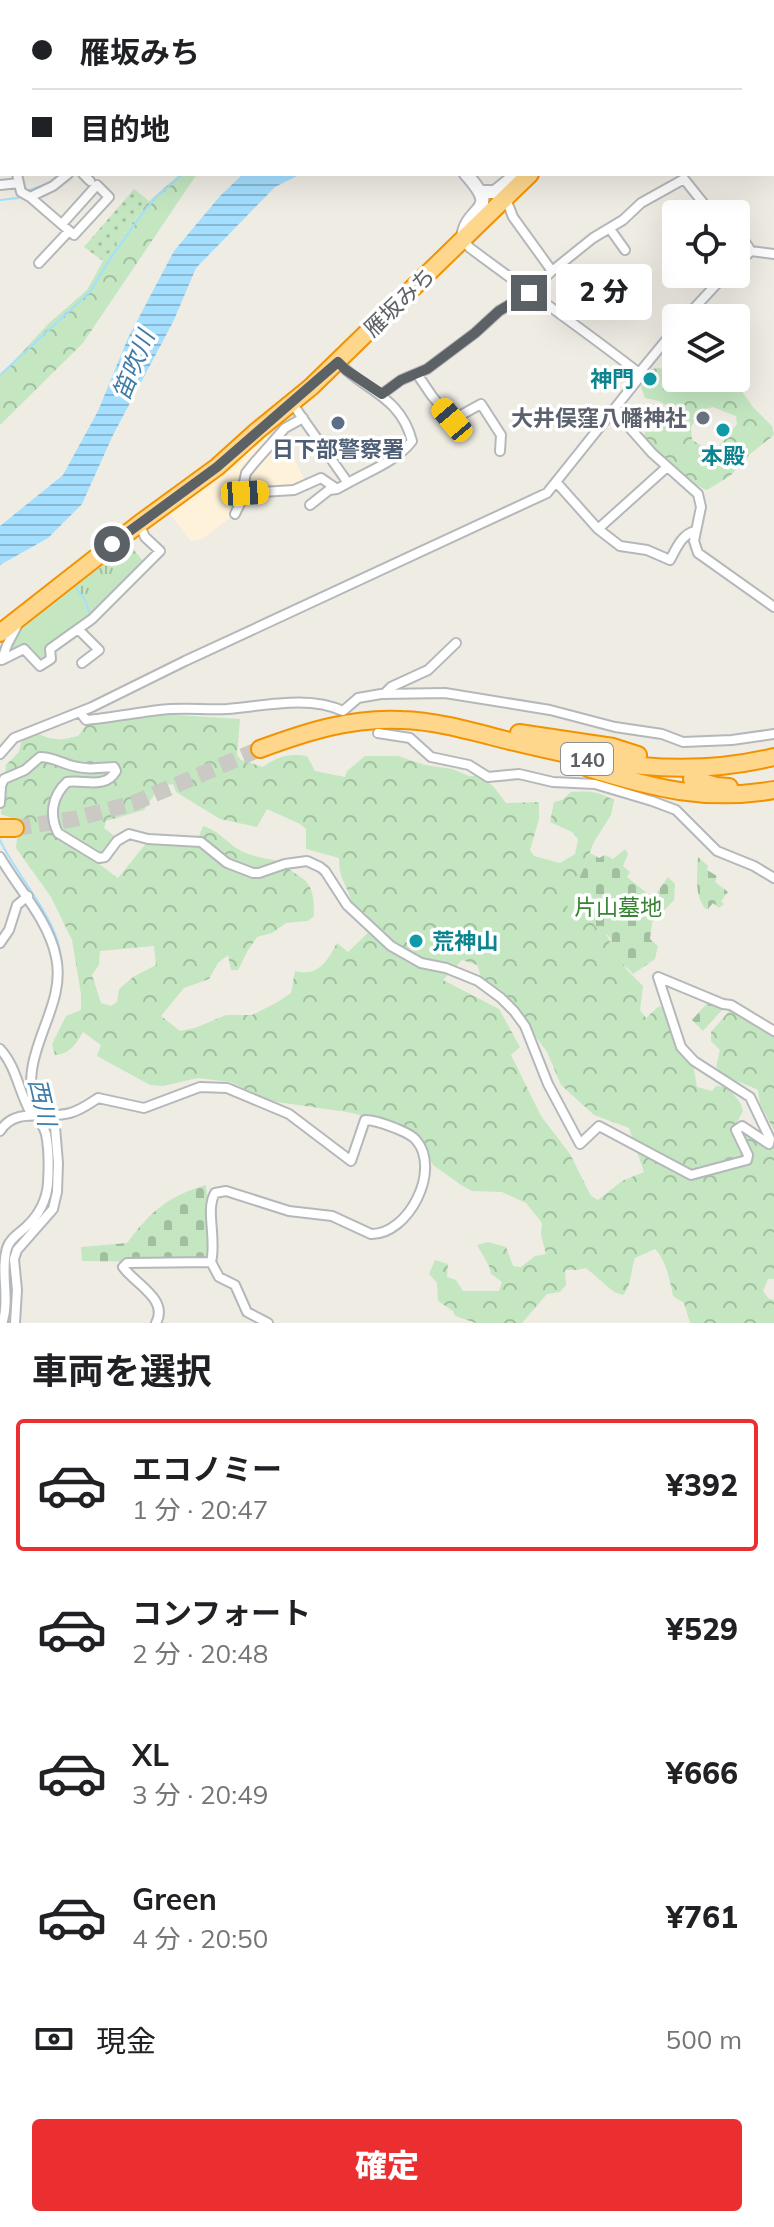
<!DOCTYPE html>
<html lang="ja">
<head>
<meta charset="utf-8">
<style>
  :root { --surface:#fff; --page:#f2f2f2; --text:#202124; --muted:#757577; --line:#e0e0e0; --accent:#eb2f30 }
  body { margin:0; font-family:Mulish,"Noto Sans JP",sans-serif; background:var(--page); color:var(--text); height:100vh; display:flex; flex-direction:column; font-size:30px; white-space:nowrap }
  * { box-sizing:border-box; margin:0 }
  p { font-size:26px; color:var(--muted) }
  .icon { flex:none; width:44px; height:44px; fill:none; stroke:currentColor; stroke-width:2; stroke-linecap:round; stroke-linejoin:round }
  .map { position:relative; height:1323px; overflow:hidden }
  .panel { display:flex; flex-direction:column; background:var(--surface); flex:1 }
  .panel>* { flex:none }
  .hud { position:absolute; left:0px; top:0px; width:774px; height:176px; box-shadow:0 8px 32px #0002; display:grid; align-content:center; height:176px; padding:0 32px; background:var(--surface) }
  .tools { position:absolute; left:662px; top:200px; display:grid; gap:16px }
  .tools a { display:grid; place-items:center; width:88px; height:88px; border-radius:8px; background:var(--surface); box-shadow:0 8px 32px #0002; font-size:40px }
  .end { position:absolute; width:36px; height:36px; margin:-18px; border:10px solid #5c6165; background:#fff; box-shadow:0 0 0 4px #fff }
  .from { border-radius:50% }
  .bubble { position:absolute; height:56px; border-radius:8px; background:var(--surface); box-shadow:0 8px 32px #0002; font-size:26px; font-weight:800; line-height:56px; text-align:center }
  .car { position:absolute; width:24px; height:48px; margin:-24px -12px; border-radius:10px; box-shadow:0 0 6px 2px #0007; background:linear-gradient(#f5c518 24%,#345 0 40%,#f5c518 0 76%,#345 0 86%,#f5c518 0) }
  .hud b { display:flex; align-items:center; gap:28px; height:76px; font-size:30px }
  .hud b+b { border-top:2px solid var(--line) }
  .hud i { width:20px; height:20px; background:var(--text) }
  ul { padding:0; list-style:none }
  li { display:flex; align-items:center; gap:24px; height:132px; margin:0 16px 12px; padding:0 16px; border:4px solid transparent; border-radius:8px }
  li div { flex:1 }
  li b { display:block; font-size:30px }
  li em { font-style:normal; font-weight:800 }
  li.selected { border-color:var(--accent) }
  li>.icon { width:72px; height:72px; stroke-width:1.5 }
  h2 { padding:0 32px; font-size:36px; line-height:96px }
  .pay { display:flex; align-items:center; gap:20px; height:88px; padding:0 32px; font-size:30px }
  .pay p { margin-inline-start:auto }
  .cta { display:flex; gap:16px; margin-top:auto; padding:16px 32px }
  .cta a { flex:1; height:92px; border-radius:8px; background:var(--accent); color:#fff; font-size:32px; font-weight:800; line-height:92px; text-align:center }
  .map>svg:first-child { display:block }
  .commercial { fill:#fef3da }
  .grass { fill:url(#grass-dots) }
  .forest { fill:url(#forest-crowns); fill-rule:evenodd }
  .cemetery { fill:url(#cemetery-stones) }
  .park { fill:url(#park-tufts) }
  .pitch { fill:#c4e7c1 }
  .water { fill:url(#water-rules) }
  .lines { fill:none; stroke-linecap:round; stroke-linejoin:round }
  .stream { stroke:#a4dfff; stroke-width:2 }
  .highway-tunnel { stroke:#cac9c4; stroke-width:16; stroke-dasharray:16 8; stroke-linecap:butt }
  .street-casing { stroke:#b5b8bb; stroke-width:12 }
  .secondary-casing { stroke:#b6babe; stroke-width:16 }
  .primary-casing { stroke:#f3bb5a; stroke-width:18 }
  .highway-casing { stroke:#f39200; stroke-width:20 }
  .street { stroke:#fff; stroke-width:8 }
  .secondary { stroke:#fff; stroke-width:12 }
  .primary { stroke:#ffeaa9; stroke-width:14 }
  .highway { stroke:#fed78d; stroke-width:16 }
  .route { stroke:#5c6165; stroke-width:10 }
  .culture-dot { fill:#0f9aa8; stroke:#fff; stroke-width:3 }
  .worship-dot { fill:#6b7280; stroke:#fff; stroke-width:3 }
  .service-dot { fill:#5c6f8a; stroke:#fff; stroke-width:3 }
  .labels { text-anchor:middle; dominant-baseline:central; stroke-width:7; stroke-linejoin:round; paint-order:stroke }
  .shield { fill:#fff; stroke:#8d9093; stroke-width:2 }
  .shield-label { font-size:20px; font-weight:bold; fill:#5c6165 }
  .street-label { font-size:22px; fill:#5c6165; stroke:#fff }
  .culture-label { font-size:22px; font-weight:bold; fill:#0d838f; stroke:#fff; text-anchor:end }
  .worship-label { font-size:22px; font-weight:bold; fill:#5b616d; stroke:#fff; text-anchor:end }
  .service-label { font-size:22px; font-weight:bold; fill:#4e5e75; stroke:#fff }
  .park-label { font-size:22px; fill:#378434; stroke:#fff }
  .water-label { font-size:24px; font-style:italic; fill:#3d7ba9; stroke:#fff }
</style>
</head>
<body>
<div class="map">
<svg width="774" height="1323" viewBox="0 0 774 1323">
  <defs>
    <pattern id="grass-dots" width="8" height="8" patternUnits="userSpaceOnUse" patternTransform="scale(2)"><rect width="8" height="8" fill="#c4e7c1"/><path d="M2 2h.1M6 6h.1" fill="none" stroke="#a2bfa0" stroke-width="1.8" stroke-linecap="round"/></pattern>
    <pattern id="forest-crowns" width="20" height="18" patternUnits="userSpaceOnUse" patternTransform="scale(2)"><rect width="20" height="18" fill="#c4e7c1"/><path d="M2 6a3 3 0 1 1 6 0M12 15a3 3 0 1 1 6 0" fill="none" stroke="#a2bfa0"/></pattern>
    <pattern id="cemetery-stones" width="16" height="16" patternUnits="userSpaceOnUse" patternTransform="scale(2)"><rect width="16" height="16" fill="#c4e7c1"/><path d="M2 7V4a2 2 0 0 1 4 0v3zM10 15v-3a2 2 0 0 1 4 0v3z" fill="#a2bfa0"/></pattern>
    <pattern id="park-tufts" width="24" height="20" patternUnits="userSpaceOnUse" patternTransform="scale(2)"><rect width="24" height="20" fill="#c4e7c1"/><path d="M3 7l-1-3M5 7V3M7 7l1-3M15 17l-1-3M17 17v-4M19 17l1-3" fill="none" stroke="#a2bfa0"/></pattern>
    <pattern id="water-rules" width="6" height="5" patternUnits="userSpaceOnUse" patternTransform="scale(2)"><rect width="6" height="5" fill="#a4dfff"/><path d="M0 2.5h6" fill="none" stroke="#89b8d2"/></pattern>
  </defs>
  <rect width="100%" height="100%" fill="#efece4"/>
  <!-- commercial -->
  <path class="commercial" d="M263,430L275,439L272,443L294,459L307,484L246,493L235,514L202,539L191,541L168,511Z"/>
  <!-- grass -->
  <path class="grass" d="M134,189L149,201L103,261L84,247Z"/>
  <!-- forest -->
  <path class="forest" d="M180,174H197L83,343L0,425V376L48,324L87,290L103,261L149,201Z
    M659,368L676,373V378H690L706,383L733,385L741,390L753,407L772,426L774,435L750,454L730,476L707,490C692,486 656,450 643,437L646,431L655,432L672,420V409L659,401L645,398L641,387L651,369ZM713,407L736,416L737,424L714,453L692,440L691,427L701,410Z
    M160,714L240,719L237,755L241,760L263,767C278,756 289,753 307,756L315,771L345,777L347,771L365,756H398L425,765L452,769L469,776H479L493,786L506,803L539,802V819L530,850L534,856L560,863L575,854L578,839L572,832L550,822L554,802L562,800L571,792C591,791 596,791 614,800L611,815L594,842L568,908L584,912L602,934H606L627,970L643,986L640,1010L646,1018L658,1007L664,1006L693,1064L697,1087L712,1091L716,1086L728,1087L741,1104L743,1111L737,1122L754,1129L774,1141V1279H768L763,1291L768,1298L774,1300V1323H690L684,1303L673,1296C671,1283 665,1258 655,1249L635,1258C631,1269 631,1288 623,1295L614,1292L586,1268L576,1270H565L566,1285L560,1292L547,1294L522,1323H476L455,1316L453,1311L438,1301L437,1283L429,1274L435,1260L448,1264L447,1277L456,1280L463,1291H499L502,1282L491,1274L489,1266L477,1245L488,1242L506,1247L513,1266L521,1267L535,1256L546,1254L541,1235L542,1223L526,1203L502,1192L472,1191L461,1185L433,1165L421,1144L381,1120L347,1112L270,1101L230,1082L198,1078L163,1086L150,1085L97,1056L101,1045L83,1032C76,1044 70,1054 55,1055L52,1044L66,1016L81,1010V994L72,940L51,897L16,848L19,821L1,814L6,765L19,752L21,742C45,727 38,739 58,739C64,740 72,737 78,736L87,724ZM173,784L176,792L220,819L257,827L267,809L300,824L306,829V849L339,858C339,881 347,883 352,904L366,914L373,928L348,952L337,943C327,961 319,977 295,971L291,993L276,1003L252,1015H226L195,1028L180,1031L161,1016L184,988L209,979L218,963L228,955L231,970H238L247,952L257,937L272,933L286,923L308,921L314,916C314,902 314,886 302,878C293,872 287,869 280,861C265,859 249,856 236,848C225,840 217,830 203,826L196,844L148,841L118,878L99,864L117,838L104,828L106,821L144,810L160,786ZM154,946L156,965L133,977L119,989L117,1002L111,1006L101,1003L92,975L99,965L100,951ZM462,960L477,965L482,979L504,994L547,1052L561,1085L594,1115L629,1128L644,1172L622,1181L598,1200L591,1196L570,1154L541,1116L511,1055L520,1047L499,1009L443,980Z
    M730,1010L774,1035V1130L760,1104L758,1090C744,1083 726,1079 716,1067L720,1050L711,1041V1032Z"/>
  <!-- cemetery -->
  <path class="cemetery" d="M625,849L628,854L623,866L630,872L627,877L653,898L668,877L675,884L674,900L652,923L650,939L658,946L655,959L633,974L607,947L611,939L607,934H602L584,913L575,915L567,908L590,853L599,858L605,855L613,859Z
    M698,857L708,866L707,870L717,876L715,882L728,892L721,901L724,904L719,908L713,903L707,910C694,899 697,873 698,857Z
    M710,1000L723,1009L703,1031L692,1020Z
    M206,1185L211,1246L209,1258L170,1262L82,1261L81,1247L127,1243C151,1211 168,1196 206,1185Z"/>
  <!-- park -->
  <path class="park" d="M123,537L144,562L92,619L45,648L46,656L35,660L20,644L6,656L11,642Z"/>
  <!-- pitch -->
  <path class="pitch" d="M71,581L85,600L92,619L78,629L30,655L12,637L23,623Z"/>
  <!-- water -->
  <path class="water" d="M243,174H301L275,187L196,268L173,322L113,435L82,504L48,538L0,565V526L63,475L98,411L128,338L174,251L220,196Z"/>
  <g class="lines">
    <!-- stream -->
    <path class="stream" d="M165,0L166,2
      M27,191L47,184L58,177
      M0,200L18,198
      M0,375L90,292L110,259L142,214L156,197L183,174
      M74,585L85,600L90,614
      M0,840C21,886 69,926 61,980
      M50,1023L57,1002
      M35,1082L42,1111
      M51,1139L52,1157
      M43,1215L46,1210L51,1191
      M8,1323L11,1284L8,1268L11,1249L27,1231"/>
    <!-- highway-tunnel -->
    <path class="highway-tunnel" d="M15,828L74,819L134,803L260,749"/>
    <!-- street casing -->
    <g class="street-casing">
      <path id="street" d="M121,2L123,0
        M438,2L440,0
        M0,115L2,113
        M83,174L90,181
        M19,183L21,192L30,197L74,235L109,197L97,185L62,224
        M0,185L19,183L17,174
        M30,197L53,186L68,174
        M506,199L513,217L552,271
        M610,229L625,250
        M736,235L745,242L751,251L774,254
        M463,240L470,248C526,290 584,330 639,373
        M39,263L69,231
        M736,265L751,251
        M685,318L726,274
        M338,362C364,391 400,395 412,441C397,461 369,471 348,483
        M417,374L432,396L452,420L481,404L501,435L500,451
        M382,394L401,380L427,369L475,333L499,311L529,293L552,271L593,238L623,220L641,203L684,179L712,214
        M614,410L652,453L698,494L701,507L694,541L698,553L774,607
        M557,483L598,529L620,546L647,550L670,560C676,549 682,534 695,531
        M245,493L294,490L321,478L337,489L348,483L292,403
        M310,505L329,490L337,489
        M235,514L245,493L243,487L246,473L254,463L285,428L303,418
        M598,529L667,467
        M78,629L99,650L82,663
        M2,660L24,649L40,666L51,659L50,649L92,619L160,551L145,537L139,524
        M2,660L7,645L18,624
        M384,694L391,687L428,670L456,643
        M80,712L86,720C110,718 135,713 159,710C182,707 204,710 227,709C265,706 308,695 343,711L358,698L381,694L445,693L550,710L615,727L662,734L683,742L732,740L774,734
        M378,733L410,738L431,757L469,765L488,777L519,774L553,782L595,784L652,801L676,810L717,851L754,866L774,878
        M0,754L14,738L92,707L185,661L547,493L639,378V373L676,328
        M0,803L1,786L4,779L25,770L40,757C53,757 61,763 73,766C88,770 99,768 114,767L116,771C105,790 84,779 67,782C52,796 49,815 58,833L99,858L105,857L117,841L129,834L148,839L201,842L227,863L253,873H259L285,864L307,861L320,867L325,871L347,905L391,946L421,963L446,968L478,981L501,998L514,1011L525,1026L548,1084L580,1144L599,1126L691,1175L747,1160L748,1155L736,1130L742,1126L769,1144L770,1139L750,1097L694,1061L681,1047L658,977L723,1004L731,1005L774,1031
        M0,857C19,890 48,919 56,957C65,997 37,1032 32,1070C30,1084 31,1104 38,1118C41,1124 44,1127 46,1134C49,1149 49,1167 48,1183C47,1199 39,1215 27,1226C20,1233 10,1238 7,1248C0,1272 10,1297 3,1321
        M0,943L9,930L17,905L28,896
        M0,1049C17,1067 19,1094 32,1115
        M0,1131C16,1106 46,1120 70,1113C81,1110 89,1104 98,1098L144,1108L200,1087L227,1088L289,1114L351,1161L365,1120C375,1120 385,1124 395,1128C402,1131 411,1134 416,1140C442,1170 408,1235 371,1234L332,1216L289,1211L226,1191L215,1193C205,1210 217,1239 211,1262
        M15,1323L17,1290L14,1259L17,1250L53,1209L57,1192L58,1163L54,1115
        M156,1323C169,1299 135,1284 123,1267L127,1263L211,1262L219,1277L235,1285L247,1312L268,1323"/>
    </g>
    <!-- secondary casing -->
    <g class="secondary-casing">
      <path id="secondary" d="M1,0L4,2
        M300,0L302,2
        M84,2L89,0
        M482,192H495L517,174
        M463,237C468,203 502,214 466,174"/>
    </g>
    <!-- primary casing -->
    <g class="primary-casing">
      <path id="primary" d="M772,103L774,105"/>
    </g>
    <!-- highway casing -->
    <g class="highway-casing">
      <path id="highway" d="M706,2L708,0
        M0,633L139,524L217,467L257,431L311,387L530,174
        M519,733L613,747L638,755
        M260,749C306,732 352,717 402,720C438,721 474,732 510,741C603,763 679,780 774,757
        M588,768C653,788 705,802 774,790
        M692,779L716,786L729,787
        M0,828H15"/>
    </g>
    <!-- street -->
    <use href="#street" class="street"/>
    <!-- secondary -->
    <use href="#secondary" class="secondary"/>
    <!-- primary -->
    <use href="#primary" class="primary"/>
    <!-- highway -->
    <use href="#highway" class="highway"/>
  </g>
  <g class="lines">
    <!-- route -->
    <path class="route" d="M112,544L217,467L338,362L346,370L382,394L401,380L427,369L475,333L499,311L529,293"/>
  </g>
  <!-- markers -->
  <g class="culture-dot">
    <circle cx="650" cy="379" r="8"/>
    <circle cx="723" cy="430" r="8"/>
    <circle cx="416" cy="941" r="8"/>
  </g>
  <circle class="worship-dot" cx="703" cy="418" r="8"/>
  <circle class="service-dot" cx="338" cy="423" r="8"/>
  <g class="labels">
    <!-- shield labels -->
    <rect class="shield" x="561" y="743" width="52" height="32" rx="6"/>
    <g class="shield-label">
      <text x="587" y="759">140</text>
    </g>
    <!-- street labels -->
    <g class="street-label">
      <text transform="translate(399 302) rotate(-44)">雁坂みち</text>
    </g>
    <!-- culture labels -->
    <g class="culture-label">
      <text x="634" y="379">神門</text>
      <text x="723" y="456" text-anchor="middle">本殿</text>
      <text x="432" y="941" text-anchor="start">荒神山</text>
    </g>
    <!-- worship labels -->
    <g class="worship-label">
      <text x="687" y="418">大井俣窪八幡神社</text>
    </g>
    <!-- service labels -->
    <g class="service-label">
      <text x="338" y="449">日下部警察署</text>
    </g>
    <!-- park labels -->
    <g class="park-label">
      <text x="618" y="907">片山墓地</text>
    </g>
    <!-- water labels -->
    <g class="water-label">
      <text transform="translate(133 365) rotate(-68)">笛吹川</text>
      <text transform="translate(43 1102) rotate(77)">西川</text>
    </g>
  </g>
</svg>
<div class="tools">
<a><svg class="icon" aria-label="locate" viewBox="0 0 24 24"><circle cx="12" cy="12" r="6"/><path d="M12 2v4M12 18v4M2 12h4M18 12h4"/></svg></a>
<a><svg class="icon" aria-label="layers" viewBox="0 0 24 24"><path d="M12 4l9 5-9 5-9-5zM3 14l9 5 9-5"/></svg></a>
</div>
<i class="end from" style="left:112px;top:544px"></i>
<i class="end" style="left:529px;top:293px"></i>
<div class="bubble" style="left:556px;top:264px;width:96px">2 分</div>
<i class="car" style="left:452px;top:420px;rotate:320deg"></i>
<i class="car" style="left:245px;top:493px;rotate:87deg"></i>
<div class="hud">
<b><i class="from"></i>雁坂みち</b>
<b><i></i>目的地</b>
</div>
</div>
<section class="panel">
<h2>車両を選択</h2>
<ul>
<li class="selected"><svg class="icon" aria-label="car" viewBox="0 0 24 24"><path d="M5 17H2v-5l4-1 3-4h7l3 4 3 1v5h-3M9 17h6M6 11h13"/><circle cx="7" cy="17" r="2"/><circle cx="17" cy="17" r="2"/></svg><div><b>エコノミー</b><p>1 分 · 20:47</p></div><em>¥392</em></li>
<li><svg class="icon" aria-label="car" viewBox="0 0 24 24"><path d="M5 17H2v-5l4-1 3-4h7l3 4 3 1v5h-3M9 17h6M6 11h13"/><circle cx="7" cy="17" r="2"/><circle cx="17" cy="17" r="2"/></svg><div><b>コンフォート</b><p>2 分 · 20:48</p></div><em>¥529</em></li>
<li><svg class="icon" aria-label="car" viewBox="0 0 24 24"><path d="M5 17H2v-5l4-1 3-4h7l3 4 3 1v5h-3M9 17h6M6 11h13"/><circle cx="7" cy="17" r="2"/><circle cx="17" cy="17" r="2"/></svg><div><b>XL</b><p>3 分 · 20:49</p></div><em>¥666</em></li>
<li><svg class="icon" aria-label="car" viewBox="0 0 24 24"><path d="M5 17H2v-5l4-1 3-4h7l3 4 3 1v5h-3M9 17h6M6 11h13"/><circle cx="7" cy="17" r="2"/><circle cx="17" cy="17" r="2"/></svg><div><b>Green</b><p>4 分 · 20:50</p></div><em>¥761</em></li>
</ul>
<div class="pay"><svg class="icon" aria-label="cash" viewBox="0 0 24 24"><path d="M3 7h18v10H3z"/><circle cx="12" cy="12" r="2"/></svg>現金<p>500 m</p></div>
<div class="cta"><a>確定</a></div>
</section>
</body>
</html>
